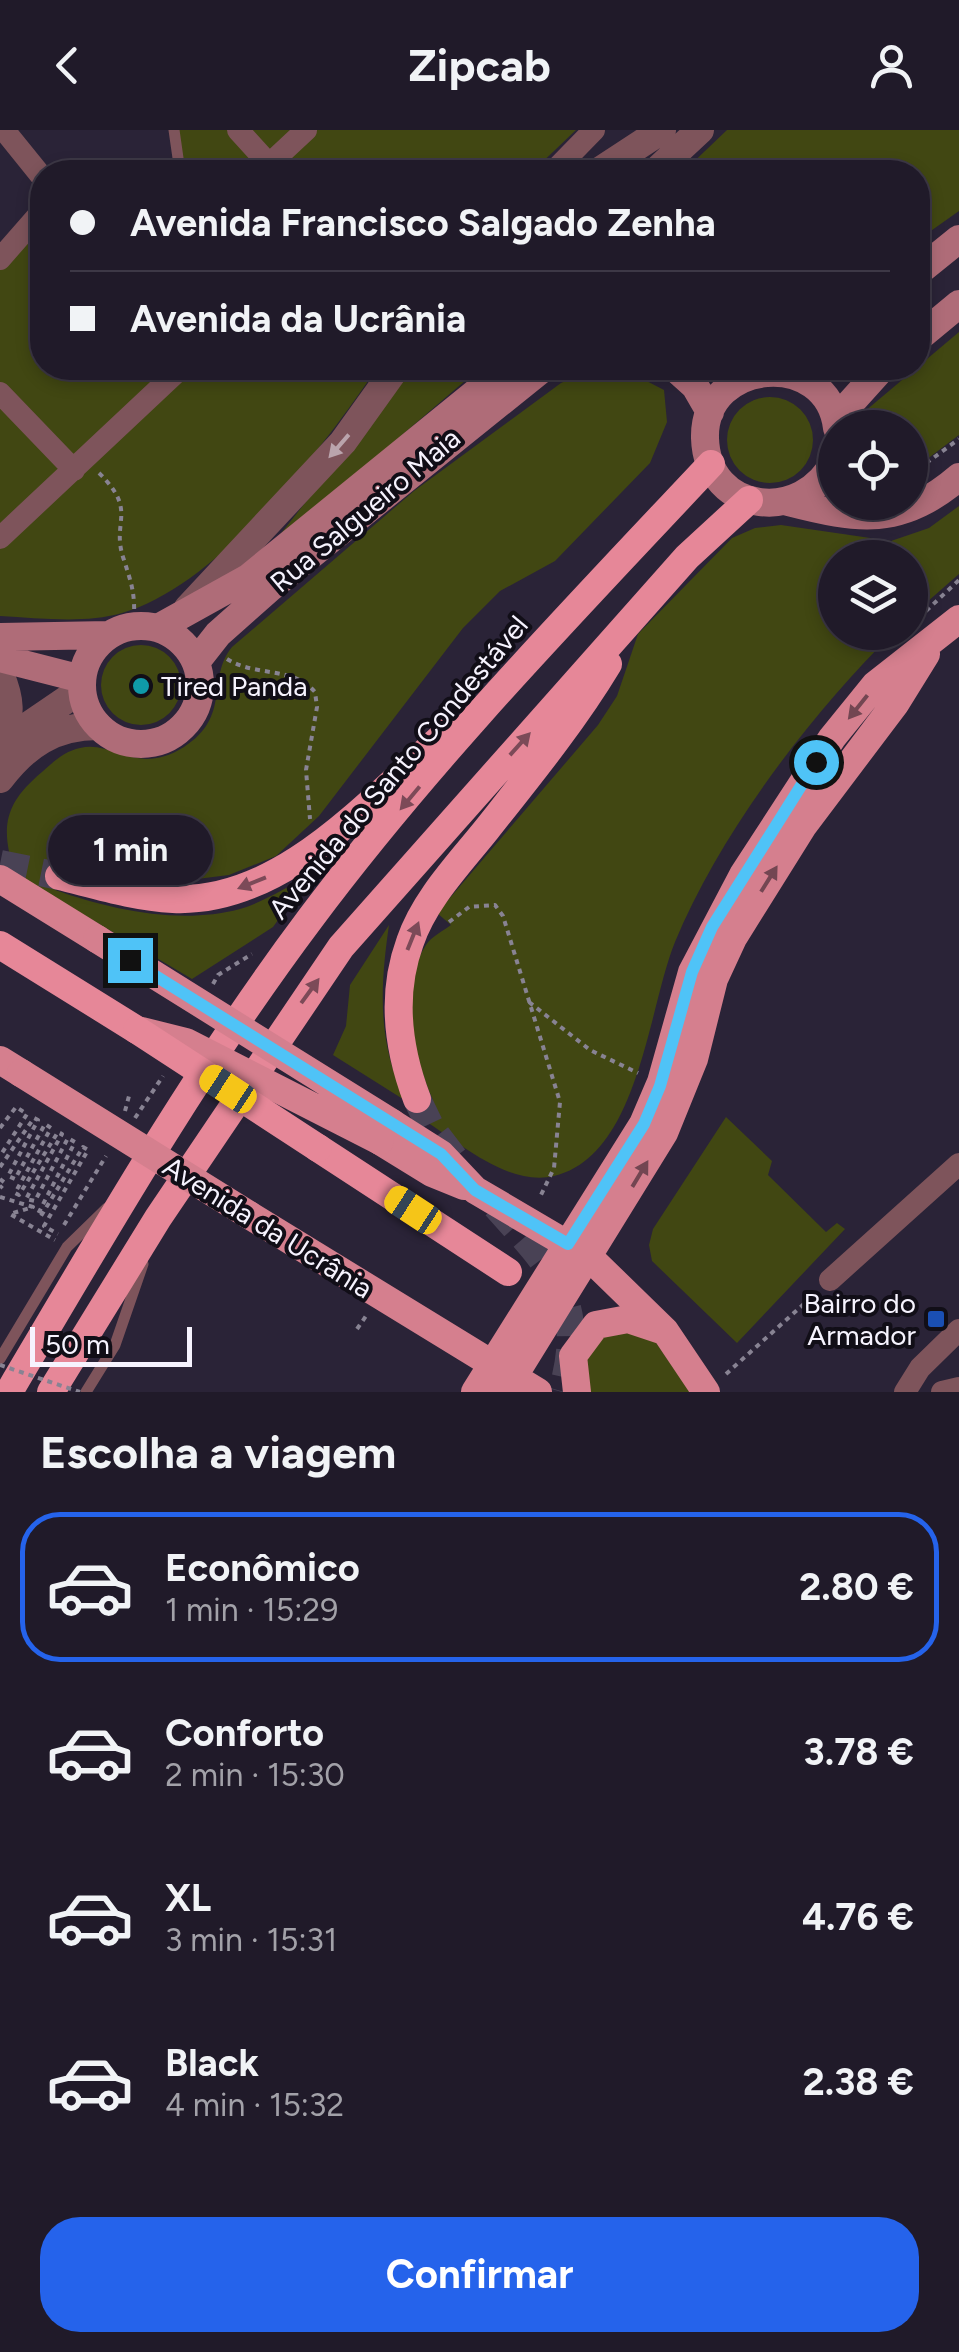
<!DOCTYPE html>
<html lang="pt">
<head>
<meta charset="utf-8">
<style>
  :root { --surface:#201a29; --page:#282331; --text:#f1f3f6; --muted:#a2a1a8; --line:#3d3846; --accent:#2563eb }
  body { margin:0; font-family:Figtree,sans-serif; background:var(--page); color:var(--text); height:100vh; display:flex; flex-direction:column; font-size:38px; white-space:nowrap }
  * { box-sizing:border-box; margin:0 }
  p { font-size:32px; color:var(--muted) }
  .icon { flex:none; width:55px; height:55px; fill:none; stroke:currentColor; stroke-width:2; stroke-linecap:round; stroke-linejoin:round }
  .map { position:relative; height:1262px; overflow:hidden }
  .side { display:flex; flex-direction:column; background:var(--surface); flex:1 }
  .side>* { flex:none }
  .banner { position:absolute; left:30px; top:30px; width:900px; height:220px; border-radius:40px; box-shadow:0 5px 15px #0003,0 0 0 2px var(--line); display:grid; align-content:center; height:220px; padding:0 40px; background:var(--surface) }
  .fabs { position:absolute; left:818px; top:280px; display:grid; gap:20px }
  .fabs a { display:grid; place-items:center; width:110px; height:110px; border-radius:50%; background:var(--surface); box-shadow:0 5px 15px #0003,0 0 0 2px var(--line); font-size:50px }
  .scale { position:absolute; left:30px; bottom:25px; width:162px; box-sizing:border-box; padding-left:10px; border:5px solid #f6f3fe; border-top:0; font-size:28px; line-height:35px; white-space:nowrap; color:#f6f3fe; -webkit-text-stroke:8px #110e17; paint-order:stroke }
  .end { position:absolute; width:45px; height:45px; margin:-22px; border:12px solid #4fc3f7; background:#111; box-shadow:0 0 0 5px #111 }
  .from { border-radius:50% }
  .bubble { position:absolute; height:70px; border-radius:35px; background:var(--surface); box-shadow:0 5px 15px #0003,0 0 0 2px var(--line); font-size:32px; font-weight:700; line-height:70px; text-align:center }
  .car { position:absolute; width:30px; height:60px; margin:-30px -15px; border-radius:12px; box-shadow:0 0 8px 2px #0007; background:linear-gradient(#f5c518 24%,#345 0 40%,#f5c518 0 76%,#345 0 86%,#f5c518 0) }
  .banner b { display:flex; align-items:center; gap:35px; height:95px; font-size:38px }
  .banner b+b { border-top:2px solid var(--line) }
  .banner i { width:25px; height:25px; background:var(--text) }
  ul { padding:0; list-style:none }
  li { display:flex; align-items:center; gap:30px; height:150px; margin:0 20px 15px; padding:0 20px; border:5px solid transparent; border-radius:40px }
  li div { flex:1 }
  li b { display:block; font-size:38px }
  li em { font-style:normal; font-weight:700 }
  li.current { border-color:var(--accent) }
  li>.icon { width:90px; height:90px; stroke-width:1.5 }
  h2 { padding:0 40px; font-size:45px; line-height:120px }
  .button { display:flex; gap:20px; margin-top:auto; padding:20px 40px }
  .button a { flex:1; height:115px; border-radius:40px; background:var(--accent); color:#fff; font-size:40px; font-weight:700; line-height:115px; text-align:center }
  header { display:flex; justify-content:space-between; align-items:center; height:130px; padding:0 40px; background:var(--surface); font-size:45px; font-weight:700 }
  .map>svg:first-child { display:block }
  .green { fill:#414712 }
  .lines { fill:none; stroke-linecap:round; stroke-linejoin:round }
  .trunk-tunnel { stroke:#494255; stroke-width:28; stroke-dasharray:28 14; stroke-linecap:butt }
  .path { stroke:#888393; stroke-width:4; stroke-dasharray:5 5; stroke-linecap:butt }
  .service { stroke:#7e545b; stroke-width:11 }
  .minor { stroke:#7e545b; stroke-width:22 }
  .tertiary { stroke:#7e545b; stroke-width:28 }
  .secondary { stroke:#af6c78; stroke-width:28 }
  .primary { stroke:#d57f8e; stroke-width:28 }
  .trunk { stroke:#e68798; stroke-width:28 }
  .path-bridge { stroke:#888393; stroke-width:4; stroke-dasharray:5 5; stroke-linecap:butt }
  .primary-bridge { stroke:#d57f8e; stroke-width:28 }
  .trunk-bridge { stroke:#e68798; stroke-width:28 }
  .oneway { fill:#baa4ac }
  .oneway2 { fill:#734652 }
  .oneway3 { fill:#7c4a58 }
  .route { stroke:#4fc3f7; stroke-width:12 }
  .culture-dot { fill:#0f9aa8; stroke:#110e17; stroke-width:4 }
  .transit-dot { fill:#1a4fb4; stroke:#110e17; stroke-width:4 }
  .labels { text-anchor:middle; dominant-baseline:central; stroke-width:8; stroke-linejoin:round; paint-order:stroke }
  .street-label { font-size:28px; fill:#f6f3fe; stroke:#110e17 }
  .poi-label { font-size:28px; fill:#f6f3fe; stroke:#110e17; text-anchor:start }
</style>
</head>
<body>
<header><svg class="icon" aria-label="back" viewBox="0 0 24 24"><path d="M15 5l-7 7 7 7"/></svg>Zipcab<svg class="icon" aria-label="person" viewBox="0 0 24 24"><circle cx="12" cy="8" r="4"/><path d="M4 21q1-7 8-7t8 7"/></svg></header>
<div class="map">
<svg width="959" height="1262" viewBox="0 0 959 1262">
  <rect width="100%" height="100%" fill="#2a2337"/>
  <!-- green -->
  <path class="green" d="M174,0H576L532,42H180Z
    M727,0H959V81L918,110V42H683Z
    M42,81V238H377C323,318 218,456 122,483C84,494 40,488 0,486V129Z
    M959,202V305L910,342V298L858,297L864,282Z
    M407,238H480L268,420L393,261Z
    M593,238L633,244L664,260L667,292L650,333L555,431L500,461L463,498L319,686L276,726L229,745L173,752L63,730L55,760C112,780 180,795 240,779C264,772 288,756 311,745L273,797L192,849L15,744C0,697 4,674 42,642C53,632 65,621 80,618C114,610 136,647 184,617C232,586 206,549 232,517L414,361L561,253Z
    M727 310a43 43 0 1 1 86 0a43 43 0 1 1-86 0Z
    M959,376V444L910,487V428H835V502L893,503C810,585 720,703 675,812C648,878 639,1026 554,1046C506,1057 457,1010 419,987L413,977L433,970C414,928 398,857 426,815C431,807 443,801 451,795L437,783L598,595L617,566L638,504L732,408L755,398L781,395L891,411L929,398Z
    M101 555a40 40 0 1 1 80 0a40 40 0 1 1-80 0Z
    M389,795C380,857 377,914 406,971L333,925L346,896L350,855Z
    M726,987L772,1031L768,1045L826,1102L837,1093L845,1099L737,1213L652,1131L649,1115L653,1099Z
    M615,1197L653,1208L690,1262H584V1220Z"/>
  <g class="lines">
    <!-- trunk-tunnel -->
    <path class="trunk-tunnel" d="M0,734L59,746
      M417,969L431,998L457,1032
      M496,1076C553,1140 588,1171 562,1262"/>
    <!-- path -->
    <path class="path" d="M99,343C139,382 110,391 124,430C132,455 135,463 134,491
      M910,345L959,309
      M926,481L959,450
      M227,529C255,547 293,536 315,562L317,577L306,640L310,689
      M449,792L469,777L495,775L503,786L560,972L554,1038L539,1069
      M213,854L218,845L252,824
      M529,872L590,920L638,943
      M125,981L129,966
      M135,988L163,946
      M0,998L16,977L27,984L0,1026
      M0,1037L34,988L38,990L8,1046L15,1049L45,994L51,998L15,1063L19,1065L58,1002L62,1004L26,1069L35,1071L68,1008L75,1012L38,1084L41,1086L83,1017L88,1020L44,1096L58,1104
      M0,1049L5,1053L0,1058
      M0,1067L33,1077L10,1084L55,1110
      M64,1095L106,1026
      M357,1199L366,1186
      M726,1244L815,1164"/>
    <!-- service -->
    <path class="service" d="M174,0L180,42
      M0,1229L67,1117L107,1078
      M86,1262L115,1215L143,1134"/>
    <!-- minor -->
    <path class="minor" d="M4,0L42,47
      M238,0L276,42
      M261,42L306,0
      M553,42L594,0
      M0,129L42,81
      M0,263L74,340
      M0,408L181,238
      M830,1150L959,1034
      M905,1262L920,1238L959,1200
      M942,1262L959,1258"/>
    <!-- tertiary -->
    <path class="tertiary" d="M598,42L662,0
      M655,42L700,0
      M188,478L343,312L396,238
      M0,544C10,567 13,587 0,609
      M0,615L82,559
      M0,649C26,615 54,596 98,596"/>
    <!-- secondary -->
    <path class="secondary" d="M918,142L959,109
      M918,208L959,174
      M675,238L695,256L710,282
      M836,289L882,238
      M835,330C803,395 707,384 705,308C703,228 828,218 837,298
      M788,372C858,390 901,397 959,347
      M82 555a59 59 0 1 1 118 0a59 59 0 1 1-118 0Z
      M158,498L248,448L506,238
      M0,507L109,505
      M0,528L82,549
      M196,532L218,504L271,457L543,238"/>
    <!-- primary -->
    <path class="primary" d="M0,749L97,809
      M0,930L21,943
      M392,993L441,1024L475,1060L589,1127L665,1201L706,1262
      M380,1011L432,1043L464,1056
      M249,1085L538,1262
      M475,1262L643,994L661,952L692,842L743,745L832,608L875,555L959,489
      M504,1262L664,1003L694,929L714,849L733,808L803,696L895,574L926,524
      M577,1262L573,1226L596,1195L628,1189L664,1201"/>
    <!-- trunk -->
    <path class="trunk" d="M59,746C96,755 134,767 173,769C284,774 372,667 449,601
      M0,815L137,900
      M417,969C398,919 391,864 410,812C424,770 459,734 487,699C529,646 573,592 608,534
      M318,1018L508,1142
      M9,1262C104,1101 198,938 310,789C431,627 573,481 711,334
      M51,1262L158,1088L341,817L687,427L749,370"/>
    <!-- path-bridge -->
    <path class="path-bridge" d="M0,1235L80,1262"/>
    <!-- primary-bridge -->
    <path class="primary-bridge" d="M97,809L392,993
      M142,901L186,912L380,1011
      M21,943L249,1085"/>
    <!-- trunk-bridge -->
    <path class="trunk-bridge" d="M137,900L318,1018"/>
  </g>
  <!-- one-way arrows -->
  <defs><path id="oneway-solid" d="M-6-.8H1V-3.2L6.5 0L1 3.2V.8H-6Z" transform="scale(2.5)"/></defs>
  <use class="oneway" href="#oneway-solid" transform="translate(339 316) rotate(131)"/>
  <g class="oneway2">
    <use href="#oneway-solid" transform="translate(858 577) rotate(129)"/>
    <use href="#oneway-solid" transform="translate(769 749) rotate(-58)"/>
    <use href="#oneway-solid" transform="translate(640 1044) rotate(-59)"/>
  </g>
  <g class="oneway3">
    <use href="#oneway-solid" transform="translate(520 614) rotate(-48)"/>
    <use href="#oneway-solid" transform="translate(410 668) rotate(130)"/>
    <use href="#oneway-solid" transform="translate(252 753) rotate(158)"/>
    <use href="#oneway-solid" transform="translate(413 806) rotate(-68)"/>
    <use href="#oneway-solid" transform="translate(310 861) rotate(-54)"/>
  </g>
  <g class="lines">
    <!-- route -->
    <path class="route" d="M130,830L441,1024L475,1060L568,1114L644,994L660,956L692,842L712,797L816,632"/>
  </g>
  <!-- markers -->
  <circle class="culture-dot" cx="141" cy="556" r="10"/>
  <rect class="transit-dot" x="926" y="1179" width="20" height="20" rx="5"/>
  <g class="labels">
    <!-- street labels -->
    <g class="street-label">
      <text transform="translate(365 380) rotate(-40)">Rua Salgueiro Maia</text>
      <text transform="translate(398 637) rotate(-50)">Avenida do Santo Condestável</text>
      <text transform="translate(268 1097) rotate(32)">Avenida da Ucrânia</text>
    </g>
    <!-- poi labels -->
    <g class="poi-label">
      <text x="161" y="556">Tired Panda</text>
      <text x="916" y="1173" text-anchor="end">Bairro do<tspan x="916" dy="32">Armador</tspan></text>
    </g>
  </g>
</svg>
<div class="fabs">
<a><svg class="icon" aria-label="locate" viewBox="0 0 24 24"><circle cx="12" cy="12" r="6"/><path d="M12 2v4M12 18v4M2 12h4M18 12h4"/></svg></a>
<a><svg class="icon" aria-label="layers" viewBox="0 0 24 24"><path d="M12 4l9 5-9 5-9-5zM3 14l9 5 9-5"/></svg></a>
</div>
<div class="scale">50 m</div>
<i class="end from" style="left:816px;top:632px"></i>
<i class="end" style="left:130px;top:830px"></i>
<div class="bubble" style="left:48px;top:685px;width:165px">1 min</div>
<i class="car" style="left:228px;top:959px;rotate:303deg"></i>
<i class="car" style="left:413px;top:1080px;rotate:303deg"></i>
<div class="banner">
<b><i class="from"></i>Avenida Francisco Salgado Zenha</b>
<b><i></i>Avenida da Ucrânia</b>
</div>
</div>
<section class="side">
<h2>Escolha a viagem</h2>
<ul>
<li class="current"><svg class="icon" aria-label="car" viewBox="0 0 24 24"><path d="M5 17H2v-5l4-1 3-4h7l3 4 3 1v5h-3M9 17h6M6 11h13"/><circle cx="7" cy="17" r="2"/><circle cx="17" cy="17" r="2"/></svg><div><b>Econômico</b><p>1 min · 15:29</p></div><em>2.80 €</em></li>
<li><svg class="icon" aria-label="car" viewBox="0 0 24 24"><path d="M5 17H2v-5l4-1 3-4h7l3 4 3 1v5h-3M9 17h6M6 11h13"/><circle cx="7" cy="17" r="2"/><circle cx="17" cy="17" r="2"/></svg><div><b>Conforto</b><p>2 min · 15:30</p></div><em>3.78 €</em></li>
<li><svg class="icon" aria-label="car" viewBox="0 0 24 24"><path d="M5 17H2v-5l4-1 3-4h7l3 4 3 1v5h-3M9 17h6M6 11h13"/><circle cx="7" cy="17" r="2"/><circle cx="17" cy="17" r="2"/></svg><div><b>XL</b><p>3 min · 15:31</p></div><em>4.76 €</em></li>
<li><svg class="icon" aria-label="car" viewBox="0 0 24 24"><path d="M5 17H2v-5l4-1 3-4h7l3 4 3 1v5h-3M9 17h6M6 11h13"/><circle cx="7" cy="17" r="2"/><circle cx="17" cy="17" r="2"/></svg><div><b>Black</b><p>4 min · 15:32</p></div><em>2.38 €</em></li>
</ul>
<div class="button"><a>Confirmar</a></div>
</section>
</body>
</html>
